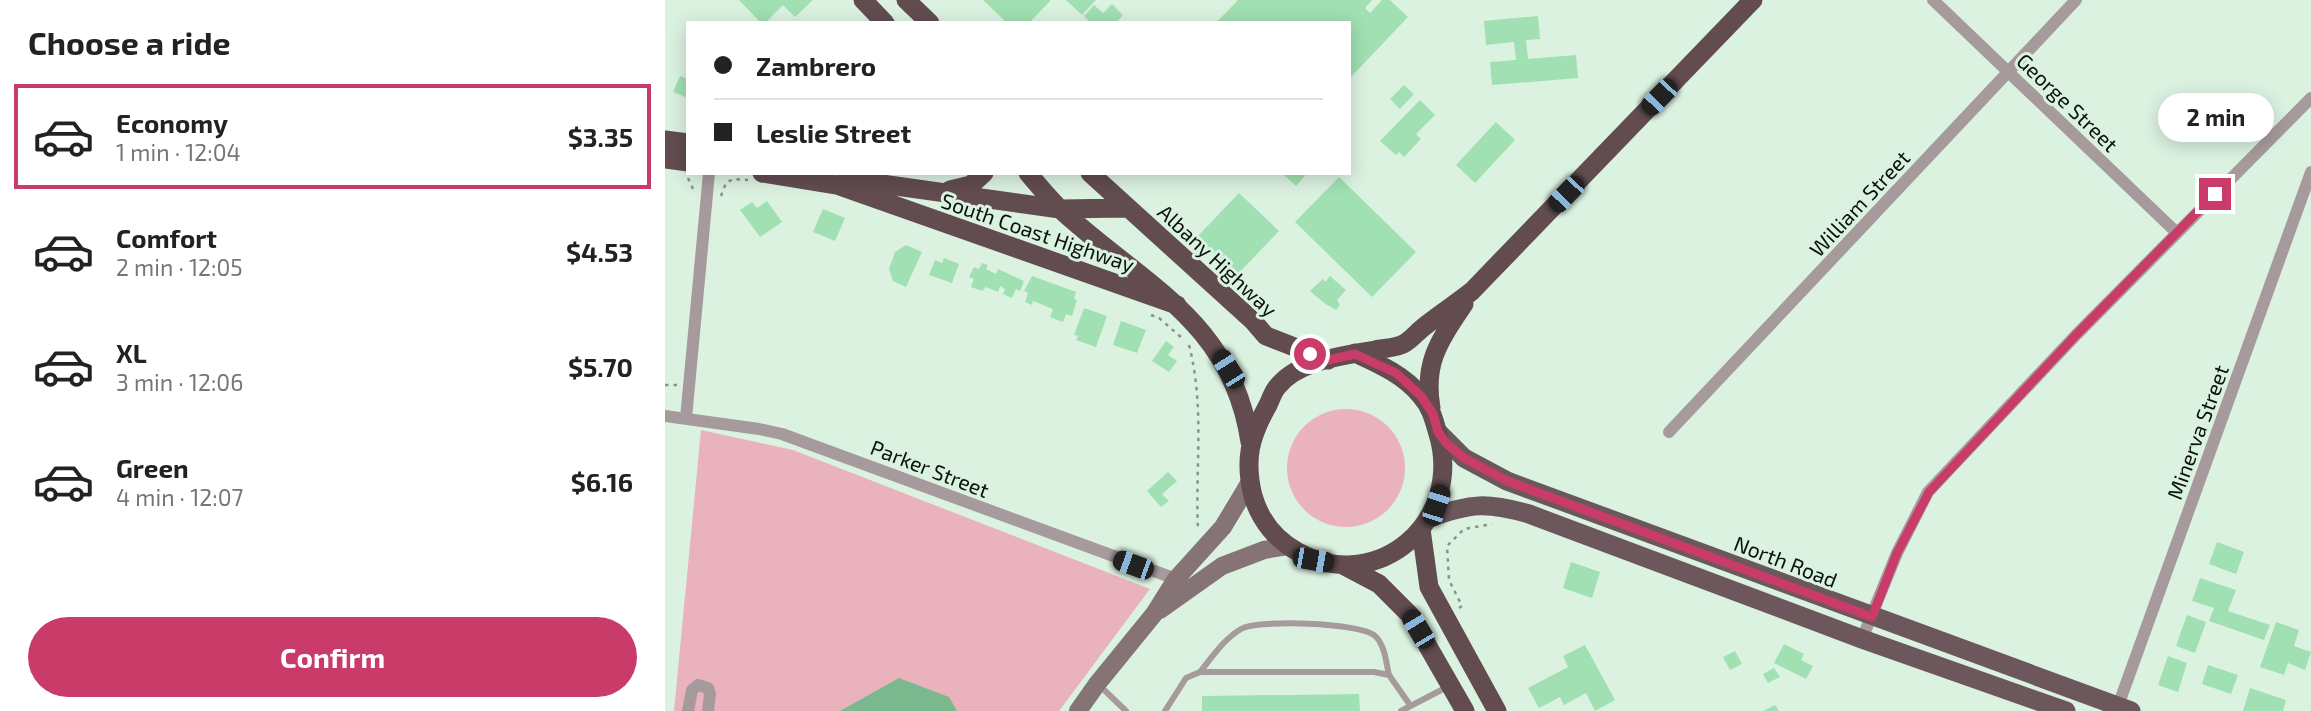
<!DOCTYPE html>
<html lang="en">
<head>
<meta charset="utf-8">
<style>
  :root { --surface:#fff; --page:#f2f2f2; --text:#222; --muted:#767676; --line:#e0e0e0; --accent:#c93b68 }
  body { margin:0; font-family:"Exo 2",sans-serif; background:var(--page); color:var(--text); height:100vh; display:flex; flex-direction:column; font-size:26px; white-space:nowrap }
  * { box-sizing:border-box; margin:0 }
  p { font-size:23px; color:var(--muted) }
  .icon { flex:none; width:38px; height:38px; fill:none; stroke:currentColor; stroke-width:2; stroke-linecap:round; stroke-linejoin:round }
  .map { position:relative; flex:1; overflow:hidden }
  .details { display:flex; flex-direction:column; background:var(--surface); width:665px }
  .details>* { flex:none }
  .top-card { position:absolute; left:21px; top:21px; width:665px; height:154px; border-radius:0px; box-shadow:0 4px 18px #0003; display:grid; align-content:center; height:154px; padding:0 28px; background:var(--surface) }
  .end { position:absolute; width:32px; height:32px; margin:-16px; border:9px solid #c93b68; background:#fff; box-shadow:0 0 0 4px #fff }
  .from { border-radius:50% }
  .bubble { position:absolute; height:49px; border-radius:24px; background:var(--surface); box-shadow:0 4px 18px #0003; font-size:23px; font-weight:700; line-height:49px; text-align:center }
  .car { position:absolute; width:21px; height:42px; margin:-21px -10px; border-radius:9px; box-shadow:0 0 5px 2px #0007; background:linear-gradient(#222 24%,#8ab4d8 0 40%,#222 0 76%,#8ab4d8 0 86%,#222 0) }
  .top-card b { display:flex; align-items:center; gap:24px; height:66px; font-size:26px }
  .top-card b+b { border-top:2px solid var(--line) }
  .top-card i { width:18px; height:18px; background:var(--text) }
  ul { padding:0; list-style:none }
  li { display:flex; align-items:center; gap:21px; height:105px; margin:0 14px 10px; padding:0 14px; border:4px solid transparent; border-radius:0px }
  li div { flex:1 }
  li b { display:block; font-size:26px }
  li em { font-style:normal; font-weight:700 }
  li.selected { border-color:var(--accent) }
  li>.icon { width:63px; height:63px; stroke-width:1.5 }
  h2 { padding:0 28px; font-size:32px; line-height:84px }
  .cta { display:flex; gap:14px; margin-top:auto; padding:14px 28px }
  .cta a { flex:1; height:80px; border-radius:42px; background:var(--accent); color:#fff; font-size:28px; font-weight:700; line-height:80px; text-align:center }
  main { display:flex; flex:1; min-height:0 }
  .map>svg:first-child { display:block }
  .green { fill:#e9b2bd }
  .water { fill:#7ab98d }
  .building { fill:#a0e0b2 }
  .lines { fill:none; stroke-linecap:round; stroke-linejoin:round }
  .path { stroke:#859589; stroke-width:2.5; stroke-dasharray:3.5 5; stroke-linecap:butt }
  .service { stroke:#a69a9c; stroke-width:6 }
  .minor { stroke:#a69a9c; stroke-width:12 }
  .secondary { stroke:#857376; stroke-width:18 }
  .primary { stroke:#6c585c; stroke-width:19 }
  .trunk { stroke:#624c50; stroke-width:19 }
  .route { stroke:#c93b68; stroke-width:9 }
  .labels { text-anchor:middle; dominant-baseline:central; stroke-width:6; stroke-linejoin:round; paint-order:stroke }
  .street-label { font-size:21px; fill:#0a120c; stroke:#dcf2e1 }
</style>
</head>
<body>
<main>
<section class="details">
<h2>Choose a ride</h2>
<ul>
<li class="selected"><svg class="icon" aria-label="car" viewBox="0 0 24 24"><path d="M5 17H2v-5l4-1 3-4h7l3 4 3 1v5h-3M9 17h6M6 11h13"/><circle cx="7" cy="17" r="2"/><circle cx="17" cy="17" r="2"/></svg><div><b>Economy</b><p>1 min · 12:04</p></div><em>$3.35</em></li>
<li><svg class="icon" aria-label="car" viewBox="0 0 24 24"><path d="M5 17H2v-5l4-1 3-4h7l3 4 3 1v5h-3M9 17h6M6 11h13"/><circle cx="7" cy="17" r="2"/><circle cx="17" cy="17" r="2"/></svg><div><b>Comfort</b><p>2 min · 12:05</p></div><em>$4.53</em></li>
<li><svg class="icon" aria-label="car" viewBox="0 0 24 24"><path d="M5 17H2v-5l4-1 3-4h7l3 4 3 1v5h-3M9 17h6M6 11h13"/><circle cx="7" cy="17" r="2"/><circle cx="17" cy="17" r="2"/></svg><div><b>XL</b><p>3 min · 12:06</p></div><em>$5.70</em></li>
<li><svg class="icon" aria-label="car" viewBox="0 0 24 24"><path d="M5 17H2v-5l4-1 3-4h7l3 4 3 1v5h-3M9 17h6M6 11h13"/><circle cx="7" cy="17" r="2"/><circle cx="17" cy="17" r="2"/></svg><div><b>Green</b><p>4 min · 12:07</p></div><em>$6.16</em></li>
</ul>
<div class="cta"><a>Confirm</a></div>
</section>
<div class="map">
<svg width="1646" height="711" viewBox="0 0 1646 711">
  <rect width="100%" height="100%" fill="#dcf2e1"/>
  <!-- green -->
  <path class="green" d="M622 468a59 59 0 1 1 118 0a59 59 0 1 1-118 0Z
    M36,430L128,450L485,589L394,711H9Z"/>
  <!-- water -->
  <path class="water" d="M234,678L284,697L292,711H175Z"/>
  <!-- building -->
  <path class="building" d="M74,0H148L130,17L118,5L100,23H96Z
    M318,0H386L364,23H342Z
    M401,0H431L417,15Z
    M573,0H707L700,8L705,13L717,0H725L743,17L684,79V23H551Z
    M447,4L458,15L451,23H426L419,16L429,5L438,13Z
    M873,16L875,39L861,40L863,59L911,55L913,78L827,85L825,62L851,60L849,42L821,45L819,21Z
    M15,76L23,79V98L8,92Z
    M739,85L749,94L735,109L725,99Z
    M755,100L770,115L751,134L756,139L739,157L734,152L731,155L715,141Z
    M831,122L850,140L810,183L791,165Z
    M617,173H642L631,186Z
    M674,177L751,252L707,297L630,222Z
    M574,193L614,231L571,276L531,238Z
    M102,201L117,222L95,237L75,210L87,202L92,208Z
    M158,209L180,218L170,241L148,232Z
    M241,245L257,252L241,287L228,281L224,269L230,252Z
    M279,258L294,264L287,283L264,275L270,260L277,263Z
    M317,263L323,265L321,269L331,274L333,269L359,281L355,291L351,289L347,298L338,294L340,289L335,286L333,292L321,287L317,291L306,287L309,279L304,277L309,267L314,269Z
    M367,276L411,292L409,299L412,300L407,316L401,314L398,322L385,317L388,309L368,301L367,305L360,302L363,293L359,291Z
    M665,276L681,290L672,300L675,305L671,310L659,303L645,291L658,279L660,282Z
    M419,308L442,316L431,347L411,340L413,336L409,335Z
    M456,321L481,330L472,353L448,345Z
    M501,341L509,347L503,355L512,361L504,372L487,361Z
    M503,472L512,481L497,494L504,501L496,507L482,491Z
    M1552,542L1579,552L1571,574L1544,564Z
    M906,562L935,572L927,598L898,588Z
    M1535,578L1571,590L1563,611L1605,625L1599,640L1544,621L1549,608L1527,601Z
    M1522,615L1541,622L1530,653L1511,646Z
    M1611,622L1634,630L1629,646L1646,652L1640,670L1623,663L1619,675L1595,667Z
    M1119,644L1139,654L1136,660L1148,666L1141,679L1109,663Z
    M920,645L950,700L930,711L921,693L899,705L895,697L874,708L863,688L903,667L898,656Z
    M1070,651L1077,664L1065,670L1058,657Z
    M1503,656L1522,663L1513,692L1493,685Z
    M1543,665L1573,675L1566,694L1537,684Z
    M1109,668L1115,677L1103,683L1098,674Z
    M1585,688L1621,700L1618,711H1578Z
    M694,694L695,711H537V696Z
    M1110,705L1114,711H1098Z"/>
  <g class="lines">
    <!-- path -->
    <path class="path" d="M23,178L29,191
      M56,196L61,183L68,179L83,180
      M486,315L494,318L517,338
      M524,345C540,407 530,467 533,530
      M0,385H12
      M794,608L797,606L784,580L782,546L799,529L827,524"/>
    <!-- service -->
    <path class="service" d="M535,672C547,657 559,639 576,629C594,619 693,623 709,635C720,644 721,662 724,675
      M434,685L461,711
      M500,711L521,678L535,672H709L724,675L745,705
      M736,711L784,686"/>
    <!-- minor -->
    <path class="minor" d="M1268,0L1511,232
      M0,416L94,429L117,434L511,579
      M21,418L44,173
      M1004,432L1411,0
      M1197,639L1232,553L1263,492L1411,335L1646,98
      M1453,706L1646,172
      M23,711L27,690L33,685L43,688L45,694L43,711"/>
    <!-- secondary -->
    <path class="secondary" d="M495,610L557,566L599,550L623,546
      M413,711L432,684L489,614L511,579L558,527L585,482"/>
    <!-- primary -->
    <path class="primary" d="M773,432L799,458L842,481L1466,711
      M765,518C806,503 822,502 864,514L1197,639L1401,711"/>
    <!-- trunk -->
    <path class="trunk" d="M198,0L220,23
      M241,0L265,23
      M0,140L23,143
      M0,159L23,162
      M97,173L172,185L512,305
      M363,173C373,185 384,198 395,209C476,284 567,320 585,442
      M425,173L588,321L601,336L663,360
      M181,179L395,209L461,208
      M285,190L306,185L319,173
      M690,353C714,364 739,375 756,396C766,407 769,420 773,434C799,520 714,596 633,552C611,540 595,520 588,496C579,459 585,437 603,405C606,399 608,391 613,386C634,360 678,356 710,350C719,348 733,348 740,343C748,338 753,331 760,326C775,314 792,303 807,291L1088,0
      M766,408C758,362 775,340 799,304
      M756,529L764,587L832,711
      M678,565L714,584L745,615L800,711"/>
  </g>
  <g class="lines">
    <!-- route -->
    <path class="route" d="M645,354L663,360L690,354L731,373L756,396L768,414L773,432L782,444L799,458L842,481L1207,617L1232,553L1264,492L1411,335L1550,194"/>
  </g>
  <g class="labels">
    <!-- street labels -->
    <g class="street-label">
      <text transform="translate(1403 102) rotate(44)">George Street</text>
      <text transform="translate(1194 203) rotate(-47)">William Street</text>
      <text transform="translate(373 232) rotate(19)">South Coast Highway</text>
      <text transform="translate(553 260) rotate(43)">Albany Highway</text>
      <text transform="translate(1532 432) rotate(-70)">Minerva Street</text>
      <text transform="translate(265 468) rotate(21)">Parker Street</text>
      <text transform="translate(1121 561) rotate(21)">North Road</text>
    </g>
  </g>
</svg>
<i class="end from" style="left:645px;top:354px"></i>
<i class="end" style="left:1550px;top:194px"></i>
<div class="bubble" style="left:1493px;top:93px;width:116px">2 min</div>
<i class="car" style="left:994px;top:97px;rotate:224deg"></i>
<i class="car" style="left:901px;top:194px;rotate:224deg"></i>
<i class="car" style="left:563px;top:369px;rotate:328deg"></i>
<i class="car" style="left:771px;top:505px;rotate:18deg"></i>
<i class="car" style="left:648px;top:560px;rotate:100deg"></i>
<i class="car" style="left:468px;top:565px;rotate:290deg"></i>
<i class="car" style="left:753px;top:629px;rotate:329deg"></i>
<div class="top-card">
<b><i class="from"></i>Zambrero</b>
<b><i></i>Leslie Street</b>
</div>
</div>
</main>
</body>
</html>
